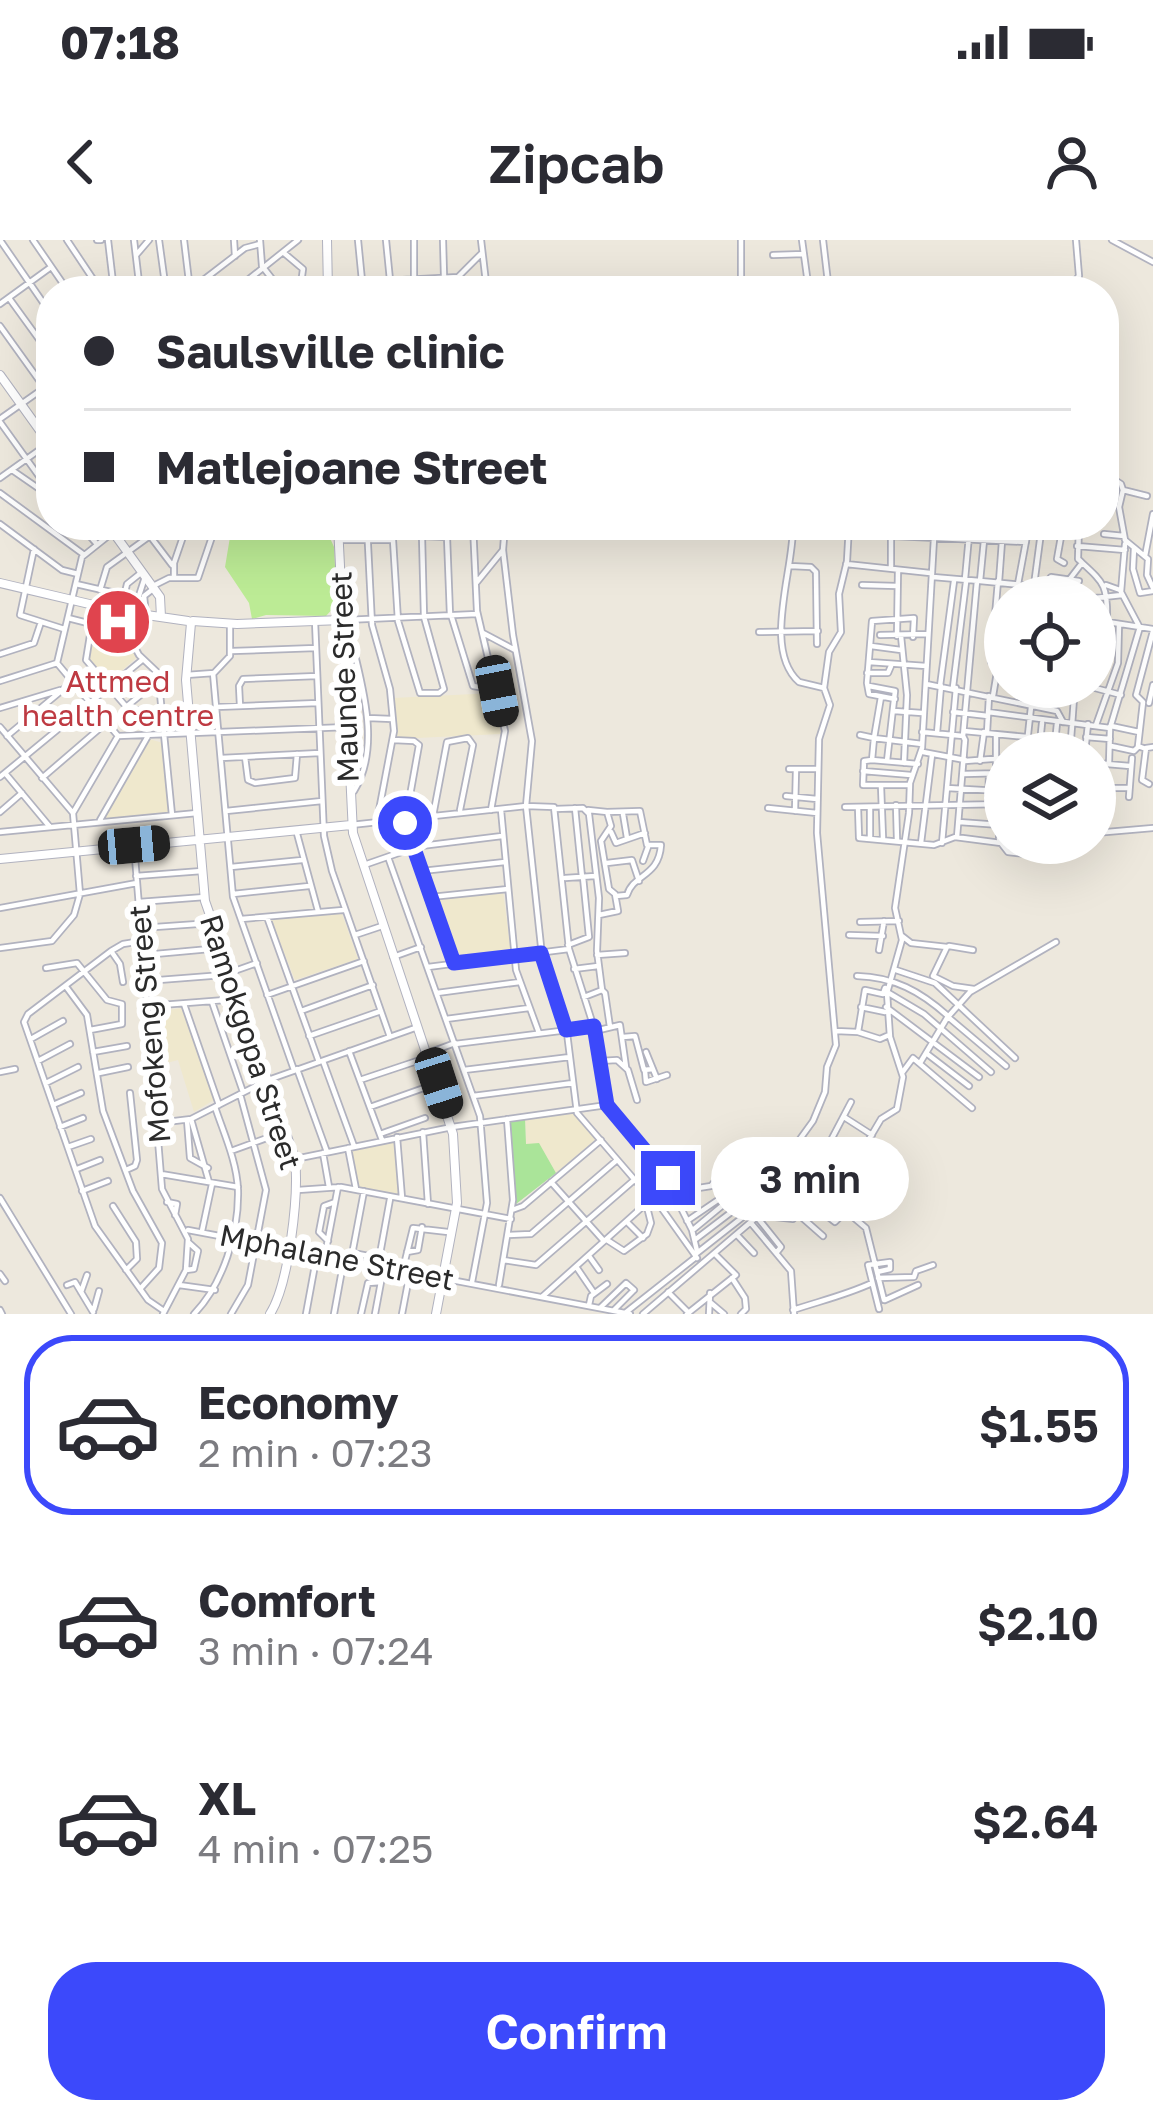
<!DOCTYPE html>
<html lang="en">
<head>
<meta charset="utf-8">
<style>
  :root { --surface:#fff; --page:#f2f2f3; --text:#2b2b33; --muted:#7c7c81; --line:#e1e1e2; --accent:#3c49fb }
  body { margin:0; font-family:"Golos Text",sans-serif; background:var(--page); color:var(--text); height:100vh; display:flex; flex-direction:column; font-size:45px; white-space:nowrap }
  * { box-sizing:border-box; margin:0 }
  p { font-size:39px; color:var(--muted) }
  .icon { flex:none; width:66px; height:66px; fill:none; stroke:currentColor; stroke-width:2; stroke-linecap:round; stroke-linejoin:round }
  .map { position:relative; height:1074px; overflow:hidden }
  .panel { display:flex; flex-direction:column; background:var(--surface); flex:1 }
  .panel>* { flex:none }
  .top-card { position:absolute; left:36px; top:36px; width:1083px; height:264px; border-radius:48px; box-shadow:0 12px 48px #0002; display:grid; align-content:center; height:264px; padding:0 48px; background:var(--surface) }
  .fabs { position:absolute; left:984px; top:336px; display:grid; gap:24px }
  .fabs a { display:grid; place-items:center; width:132px; height:132px; border-radius:50%; background:var(--surface); box-shadow:0 12px 48px #0002; font-size:60px }
  .end { position:absolute; width:54px; height:54px; margin:-27px; border:15px solid #3c49fb; background:#fff; box-shadow:0 0 0 6px #fff }
  .from { border-radius:50% }
  .bubble { position:absolute; height:84px; border-radius:42px; background:var(--surface); box-shadow:0 12px 48px #0002; font-size:39px; font-weight:600; line-height:84px; text-align:center }
  .car { position:absolute; width:36px; height:72px; margin:-36px -18px; border-radius:15px; box-shadow:0 0 9px 3px #0007; background:linear-gradient(#222 24%,#8ab4d8 0 40%,#222 0 76%,#8ab4d8 0 86%,#222 0) }
  .top-card b { display:flex; align-items:center; gap:42px; height:114px; font-size:45px }
  .top-card b+b { border-top:3px solid var(--line) }
  .top-card i { width:30px; height:30px; background:var(--text) }
  ul { padding:21px 0 0; list-style:none }
  li { display:flex; align-items:center; gap:36px; height:180px; margin:0 24px 18px; padding:0 24px; border:6px solid transparent; border-radius:48px }
  li div { flex:1 }
  li b { display:block; font-size:45px }
  li em { font-style:normal; font-weight:600 }
  li.current { border-color:var(--accent) }
  li>.icon { width:108px; height:108px; stroke-width:1.5 }
  .action { display:flex; gap:24px; margin-top:auto; padding:24px 48px }
  .action a { flex:1; height:138px; border-radius:48px; background:var(--accent); color:#fff; font-size:48px; font-weight:600; line-height:138px; text-align:center }
  .status { display:flex; justify-content:space-between; align-items:center; height:84px; padding:0 60px; background:var(--surface); direction:ltr }
  .status svg { height:33px; fill:currentColor }
  header { display:flex; justify-content:space-between; align-items:center; height:156px; padding:0 48px; background:var(--surface); font-size:54px; font-weight:600 }
  .map>svg:first-child { display:block }
  .education { fill:#efe8cd }
  .green { fill:#aae499 }
  .pitch { fill:#bceb95 }
  .lines { fill:none; stroke-linecap:round; stroke-linejoin:round }
  .minor-casing { stroke:#b1b2bf; stroke-width:8 }
  .tertiary-casing { stroke:#b1b2bf; stroke-width:10 }
  .minor { stroke:#fff; stroke-width:4.5 }
  .tertiary { stroke:#fff; stroke-width:8 }
  .route { stroke:#3c49fb; stroke-width:15 }
  .labels { text-anchor:middle; dominant-baseline:central; stroke-width:12; stroke-linejoin:round; paint-order:stroke }
  .street-label { font-size:30px; fill:#2b2b2b; stroke:#fff }
  .health-label { font-size:30px; fill:#be3a42; stroke:#fff }
</style>
</head>
<body>
<div class="status"><b>07:18</b><svg viewBox="0 0 49 12"><path d="M0 12V9h3v3zM5 12V6h3v6zM10 12V3h3v9zM15 12V0h3v12zM26 1h20v11H26zM47 4h2v5h-2z"/></svg></div>
<header><svg class="icon" aria-label="back" viewBox="0 0 24 24"><path d="M15 5l-7 7 7 7"/></svg>Zipcab<svg class="icon" aria-label="person" viewBox="0 0 24 24"><circle cx="12" cy="8" r="4"/><path d="M4 21q1-7 8-7t8 7"/></svg></header>
<div class="map">
<svg width="1153" height="1074" viewBox="0 0 1153 1074">
  <rect width="100%" height="100%" fill="#ede8dd"/>
  <!-- education -->
  <path class="education" d="M94,387L125,393L136,418L111,440L89,419Z
    M494,453L501,494L396,499L393,458Z
    M149,499L163,503L170,572L102,580Z
    M503,651L511,713L456,720L436,658Z
    M341,671L358,719L295,740L270,677Z
    M182,768L214,860L194,872L178,820L163,824L150,773Z
    M574,872L596,899L556,933L539,904H526L525,878Z
    M395,899L399,955L358,947L350,910Z"/>
  <!-- green -->
  <path class="green" d="M525,878L526,904L539,903L556,933L516,964L509,880Z"/>
  <!-- pitch -->
  <path class="pitch" d="M250,285H287L330,298L334,307L337,364L326,376L266,375L252,379L249,363L225,327L230,297Z"/>
  <g class="lines">
    <!-- minor casing -->
    <g class="minor-casing">
      <path id="minor" d="M0,0L51,74
        M33,0L68,51
        M67,0L101,51
        M97,0H101
        M108,0L114,51
        M134,0L140,51
        M159,0L166,51
        M184,0L190,50
        M234,0L235,16
        M260,0L262,26L273,40L270,51
        M358,0L363,51
        M386,0L390,40
        M414,0V39
        M443,0L444,36
        M481,0L487,51
        M802,0L809,51
        M823,0L829,51
        M1112,0L1153,22
        M284,13L303,29L300,51
        M137,14L149,0
        M773,15L804,14
        M458,37L482,13
        M458,37L461,51
        M328,44L458,37
        M189,51L245,8L260,4
        M234,51L298,0
        M741,51V0
        M776,51L783,47L809,45
        M1066,51L1079,36L1076,0
        M9,58L51,116
        M0,64L51,27
        M0,86L51,157
        M0,179L51,143
        M0,182L51,253
        M12,230L51,257
        M1104,233L1121,244L1123,250L1147,256
        M0,238L49,203
        M1123,250L1119,267L1125,300L1148,319L1147,335L1153,348
        M0,253L83,314
        M0,284L62,330L78,334
        M80,285L96,303
        M174,285L186,289
        M367,285L372,385L390,449L394,491L377,581
        M473,285L477,371L505,491L491,570
        M505,285L503,310L513,395L532,501L526,566L543,725L567,793L577,873L653,961
        M793,285C794,330 762,409 799,442L824,448L829,412L841,392L839,354L847,321L849,285
        M891,285V327
        M1055,285V291H1078
        M1079,285L1078,319C1104,343 1108,344 1107,382
        M1062,291L1057,319L1064,323
        M849,294L1026,302
        M1104,294L1124,296
        M150,296L172,325
        M338,300H393L398,381L420,453H439L444,449L424,377L422,296L447,297L450,375
        M1077,306L1125,310
        M1134,308L1133,329L1140,353L1153,351
        M34,309L20,375L64,389
        M1145,316L1153,274
        M846,324L930,333
        M790,326L811,327L816,332L817,404
        M933,337L980,341L985,290H1012
        M174,338V323L187,285
        M965,339L970,285
        M1069,340L1082,323
        M980,341L1043,347L1051,337L1079,341
        M998,341L991,422L1005,427
        M477,342L503,310
        M999,342L1002,301
        M76,344L124,355
        M1018,344L1029,285
        M862,345L897,346
        M1034,345L1042,285
        M1106,345L1120,350L1139,386
        M153,346L169,338H198L216,285
        M100,350L107,327L165,285
        M1121,352L1125,304
        M1042,354L1084,357
        M1095,358L1122,355
        M122,365L127,344L142,332
        M134,371L145,337
        M146,375L144,356L153,349
        M451,375L473,446L497,450
        M68,378L127,393L139,415L158,433L172,575
        M345,380L477,374
        M1095,380L1153,389
        M315,381L324,596L332,631L390,797
        M92,383L86,420L129,470H162
        M759,392L818,391
        M483,393L515,410
        M880,395L928,394
        M897,396L898,330
        M901,396L907,455L904,523
        M871,406L901,410
        M232,411L316,408
        M345,412L356,419C366,460 378,513 354,551
        M0,414L34,403L40,385
        M1095,416L1103,417L1105,412
        M869,422L926,426
        M57,423L118,496L347,487
        M57,423L82,317L122,285
        M213,433L233,657L294,830
        M867,433H888L891,426
        M1095,433L1097,434
        M186,435L214,433L230,416V384
        M0,441L57,423
        M926,444L1057,471L1063,482
        M869,446L895,451L887,521
        M940,446L954,341
        M953,447L966,342
        M1091,447L1121,455
        M1026,448L1074,458L1070,513
        M993,456L998,426
        M895,459L869,454L867,443L872,381L914,378L913,397
        M1149,463L1153,445
        M240,466L239,446L243,439L317,436
        M126,467L159,440
        M216,467L318,463
        M0,468L60,450
        M894,471L922,473
        M953,472L988,476
        M988,472L1110,488
        M368,478L392,479
        M1096,485L1118,423L1119,384
        M1111,486L1139,492
        M0,487L73,573L80,654L74,675L52,701L0,708
        M964,491L1027,497
        M922,492L963,496L965,500L957,597
        M937,493L941,446
        M987,493L989,456
        M860,495L874,498L881,457
        M7,496L72,442
        M963,496L977,341
        M1086,497L1110,499
        M393,500L414,501L419,505L406,578
        M1111,506L1134,511L1138,507
        M1146,509L1138,506L1143,462L1136,455L1153,391
        M923,512L965,520
        M1026,513L1031,467
        M1039,513L1042,483
        M1054,513L1057,483
        M1085,513L1088,484
        M245,517L248,540L255,543L295,538L297,514
        M221,518L320,513
        M872,520L918,524
        M965,521L1005,518
        M980,521L984,492
        M1095,523L1130,526
        M1109,524L1110,488L1140,387
        M789,529H818
        M863,531L911,535
        M5,533L50,587
        M996,533V496
        M964,534L1005,533
        M0,537L142,420
        M42,538L106,483
        M1149,544L1142,540L1146,508L1153,507
        M908,545H863L864,521L872,520L874,498L922,504
        M881,546L883,598
        M947,548L1000,551L999,599
        M1095,548H1129
        M786,556L817,559
        M1129,557L1132,518
        M988,564L989,534
        M896,565L897,600
        M845,567L1005,564
        M858,567L859,598L934,605L955,597L1001,603L1008,612C1030,615 1041,617 1060,603
        M575,568L582,637
        M768,568L817,573
        M555,569L583,568L589,574L599,658L597,711L602,750L584,757
        M501,570L516,730L539,793
        M588,570L607,572L611,586L601,601L609,649L615,654L618,671L599,675
        M226,571L322,561
        M795,571L796,529
        M0,572L22,553
        M607,572L640,571L647,605H661C659,637 633,634 627,655L616,656
        M73,573L118,496
        M623,574L627,598
        M433,576L447,502L468,498L473,505L460,570
        M404,579L454,723
        M100,580L148,496
        M959,582L1000,585
        M351,585L526,566L554,567L569,709L595,791L606,861L666,933L669,943L543,1056
        M296,590L318,671
        M0,592L197,573
        M611,592L616,603L645,593
        M1095,593L1153,588
        M870,598V568
        M921,603L932,515
        M942,603L956,448
        M134,605L162,949L188,999L186,1030L163,1074
        M413,607L502,596
        M388,617L480,876L487,963L472,1042
        M643,621L648,607
        M607,623L632,620L639,641
        M367,624L413,608
        M231,627L302,620
        M422,631L505,622
        M136,636L202,631
        M565,638L595,636
        M233,654L309,646
        M431,657L508,649
        M139,662L205,657
        M0,668L137,643
        M267,677L319,822
        M241,679L343,670
        M860,682L899,681
        M141,688L212,683
        M355,695L382,686
        M849,695L883,696
        M902,696L911,703L947,707L933,736L953,746L974,749
        M142,701L123,704L111,711L28,774L24,782L95,986L148,1060L164,1071
        M568,705L589,697L583,637
        M949,706L973,710
        M879,710L884,681
        M111,711L120,724L123,742
        M144,715L221,708
        M597,715L625,713
        M393,717L421,707
        M428,727L569,709
        M46,728L77,723L107,760L122,764V784L90,790
        M574,729L598,726
        M896,730L935,743L1015,818
        M857,736C894,737 920,751 948,776
        M146,741L223,735L257,723
        M67,748L87,775L103,871L133,951L162,1003L159,1028L140,1049
        M602,750L605,753L610,787
        M887,752L924,774L991,832
        M437,753L520,742
        M267,755L364,721
        M212,762L243,852
        M184,764L219,865
        M148,766L238,759
        M861,767L885,772
        M886,767L979,837
        M301,771L373,745
        M948,777L1006,826
        M446,779L529,768
        M595,791L620,785L626,827
        M836,791L858,792L865,750L883,754L885,748
        M858,792L880,799L889,795
        M309,796L381,771
        M623,797L635,796L644,830L653,829
        M31,799L63,781
        M455,804L592,787
        M349,811L382,900
        M93,812L127,806
        M646,812L657,839
        M428,813L455,803
        M926,813L969,846
        M38,821L70,804
        M323,821L354,906
        M600,821L617,820L628,830L637,860
        M920,823L947,778L970,752L1056,702
        M297,829L327,912
        M464,830L570,817
        M645,831L646,842L667,835
        M0,832L15,829
        M99,833L128,827
        M902,833L913,818L972,868
        M360,840L429,817
        M46,843L78,827
        M473,856L573,843
        M53,865L81,853
        M370,867L438,843
        M844,877L872,895
        M191,879L209,942
        M187,880L190,918L208,928
        M158,883L191,879L268,840L415,788
        M60,887L83,878
        M423,892L428,964
        M380,894L425,878
        M397,897L402,958
        M800,903L837,933
        M68,907L91,899
        M348,908L356,949
        M861,909L883,931
        M231,911L286,891
        M323,913L329,947
        M295,919L452,887L607,865
        M850,920L867,938L878,927
        M820,921L851,862
        M77,929L100,920
        M126,930L135,926L137,920L130,853
        M755,933L762,962
        M161,934L238,947
        M779,937L792,935L813,916
        M551,942L603,1000
        M298,950L341,947L511,979
        M672,950L692,990L697,1011
        M821,950L866,988L884,1060
        M82,951L108,941
        M673,952L711,946L716,940L769,927L779,928
        M0,958L71,1074
        M655,959L697,1018
        M167,962L177,964L175,975
        M809,962L835,982L848,969
        M113,966L136,1002L137,1019L126,1030
        M512,970L523,966L601,900
        M760,974L779,928L813,881L825,852L827,827L836,805L817,593L819,499L830,465L824,448
        M798,974L823,996
        M757,977L781,1007L777,1012
        M687,981L737,947
        M628,983L643,998
        M751,983L791,1031L794,1074
        M694,989L740,951
        M188,990L630,1074
        M202,991L212,944
        M508,995L531,994L617,920
        M737,995L754,1013
        M696,999L759,951
        M607,1000L624,1011L647,994L651,983L647,967
        M328,1001L319,992L324,966L335,962
        M407,1012L418,1010L422,987
        M353,1013L379,1018
        M697,1013L762,962
        M325,1015L338,947
        M589,1016L599,1030
        M351,1020L364,951
        M503,1020L536,1025L633,941
        M378,1025L390,959
        M577,1028L594,1053
        M403,1029L413,988L448,992
        M186,1030L194,1029L198,1011L188,1002
        M877,1032L890,1029V1022L868,1025L879,1069
        M0,1034L5,1041
        M732,1038L745,1058L746,1069L741,1074
        M878,1038L914,1037L916,1031L933,1025
        M67,1045L75,1042L93,1072
        M179,1045L215,1050
        M499,1045L513,960L507,879
        M81,1052L87,1035
        M668,1052L689,1073
        M885,1060L918,1045
        M711,1063L724,1074
        M589,1065L591,1056L607,1044
        M601,1067L626,1043L634,1050
        M94,1069L99,1051
        M0,1070L2,1074
        M614,1070L634,1050
        M793,1070C820,1061 846,1055 872,1043
        M625,1073L696,1017
        M194,1074C223,1044 239,993 238,950C237,922 224,894 215,867
        M231,1074L248,1045L266,950L240,854
        M306,1074L317,1014
        M334,1074L344,1019
        M361,1074L368,1043L381,1042
        M375,1074L384,1026
        M402,1074L410,1032
        M643,1074L759,975L793,979L865,906L881,879L897,869L903,837L890,797L887,753L902,700L895,668L909,573L910,543L922,508L934,298
        M687,1074L736,1035L715,1014
        M709,1074L710,1053"/>
    </g>
    <!-- tertiary casing -->
    <g class="tertiary-casing">
      <path id="tertiary" d="M327,0L328,51
        M0,135L51,206
        M108,285L160,357L161,377
        M338,285L353,593L453,894L457,963L436,1074
        M0,343L119,371L188,381
        M193,381L237,384L342,380
        M191,383L186,440L205,661L295,919C299,955 289,1044 270,1074
        M0,619L351,585"/>
    </g>
    <!-- minor -->
    <use href="#minor" class="minor"/>
    <!-- tertiary -->
    <use href="#tertiary" class="tertiary"/>
  </g>
  <g class="lines">
    <!-- route -->
    <path class="route" d="M405,583L454,723L541,713L566,790L594,786L607,865L668,938"/>
  </g>
  <!-- icons -->
  <defs>
    <g id="hospital-disc" transform="scale(3.45)"><circle r="9.5" fill="#e0444e" stroke="#fff"/><path d="M-5-5h3v3.5h4V-5h3V5h-3V1.5h-4V5h-3Z" fill="#fff"/></g>
  </defs>
  <g fill-rule="evenodd">
    <use href="#hospital-disc" x="118" y="382"/>
  </g>
  <g class="labels">
    <!-- street labels -->
    <g class="street-label">
      <text transform="translate(344 437) rotate(-92)">Maunde Street</text>
      <text transform="translate(149 784) rotate(-95)">Mofokeng Street</text>
      <text transform="translate(251 802) rotate(72)">Ramokgopa Street</text>
      <text transform="translate(337 1017) rotate(11)">Mphalane Street</text>
    </g>
    <!-- health labels -->
    <g class="health-label">
      <text x="118" y="441">Attmed<tspan x="118" dy="34">health centre</tspan></text>
    </g>
  </g>
</svg>
<div class="fabs">
<a><svg class="icon" aria-label="locate" viewBox="0 0 24 24"><circle cx="12" cy="12" r="6"/><path d="M12 2v4M12 18v4M2 12h4M18 12h4"/></svg></a>
<a><svg class="icon" aria-label="layers" viewBox="0 0 24 24"><path d="M12 4l9 5-9 5-9-5zM3 14l9 5 9-5"/></svg></a>
</div>
<i class="end from" style="left:405px;top:583px"></i>
<i class="end" style="left:668px;top:938px"></i>
<div class="bubble" style="left:711px;top:897px;width:198px">3 min</div>
<i class="car" style="left:497px;top:451px;rotate:169deg"></i>
<i class="car" style="left:134px;top:605px;rotate:85deg"></i>
<i class="car" style="left:439px;top:843px;rotate:162deg"></i>
<div class="top-card">
<b><i class="from"></i>Saulsville clinic</b>
<b><i></i>Matlejoane Street</b>
</div>
</div>
<section class="panel">
<ul>
<li class="current"><svg class="icon" aria-label="car" viewBox="0 0 24 24"><path d="M5 17H2v-5l4-1 3-4h7l3 4 3 1v5h-3M9 17h6M6 11h13"/><circle cx="7" cy="17" r="2"/><circle cx="17" cy="17" r="2"/></svg><div><b>Economy</b><p>2 min · 07:23</p></div><em>$1.55</em></li>
<li><svg class="icon" aria-label="car" viewBox="0 0 24 24"><path d="M5 17H2v-5l4-1 3-4h7l3 4 3 1v5h-3M9 17h6M6 11h13"/><circle cx="7" cy="17" r="2"/><circle cx="17" cy="17" r="2"/></svg><div><b>Comfort</b><p>3 min · 07:24</p></div><em>$2.10</em></li>
<li><svg class="icon" aria-label="car" viewBox="0 0 24 24"><path d="M5 17H2v-5l4-1 3-4h7l3 4 3 1v5h-3M9 17h6M6 11h13"/><circle cx="7" cy="17" r="2"/><circle cx="17" cy="17" r="2"/></svg><div><b>XL</b><p>4 min · 07:25</p></div><em>$2.64</em></li>
</ul>
<div class="action"><a>Confirm</a></div>
</section>
</body>
</html>
